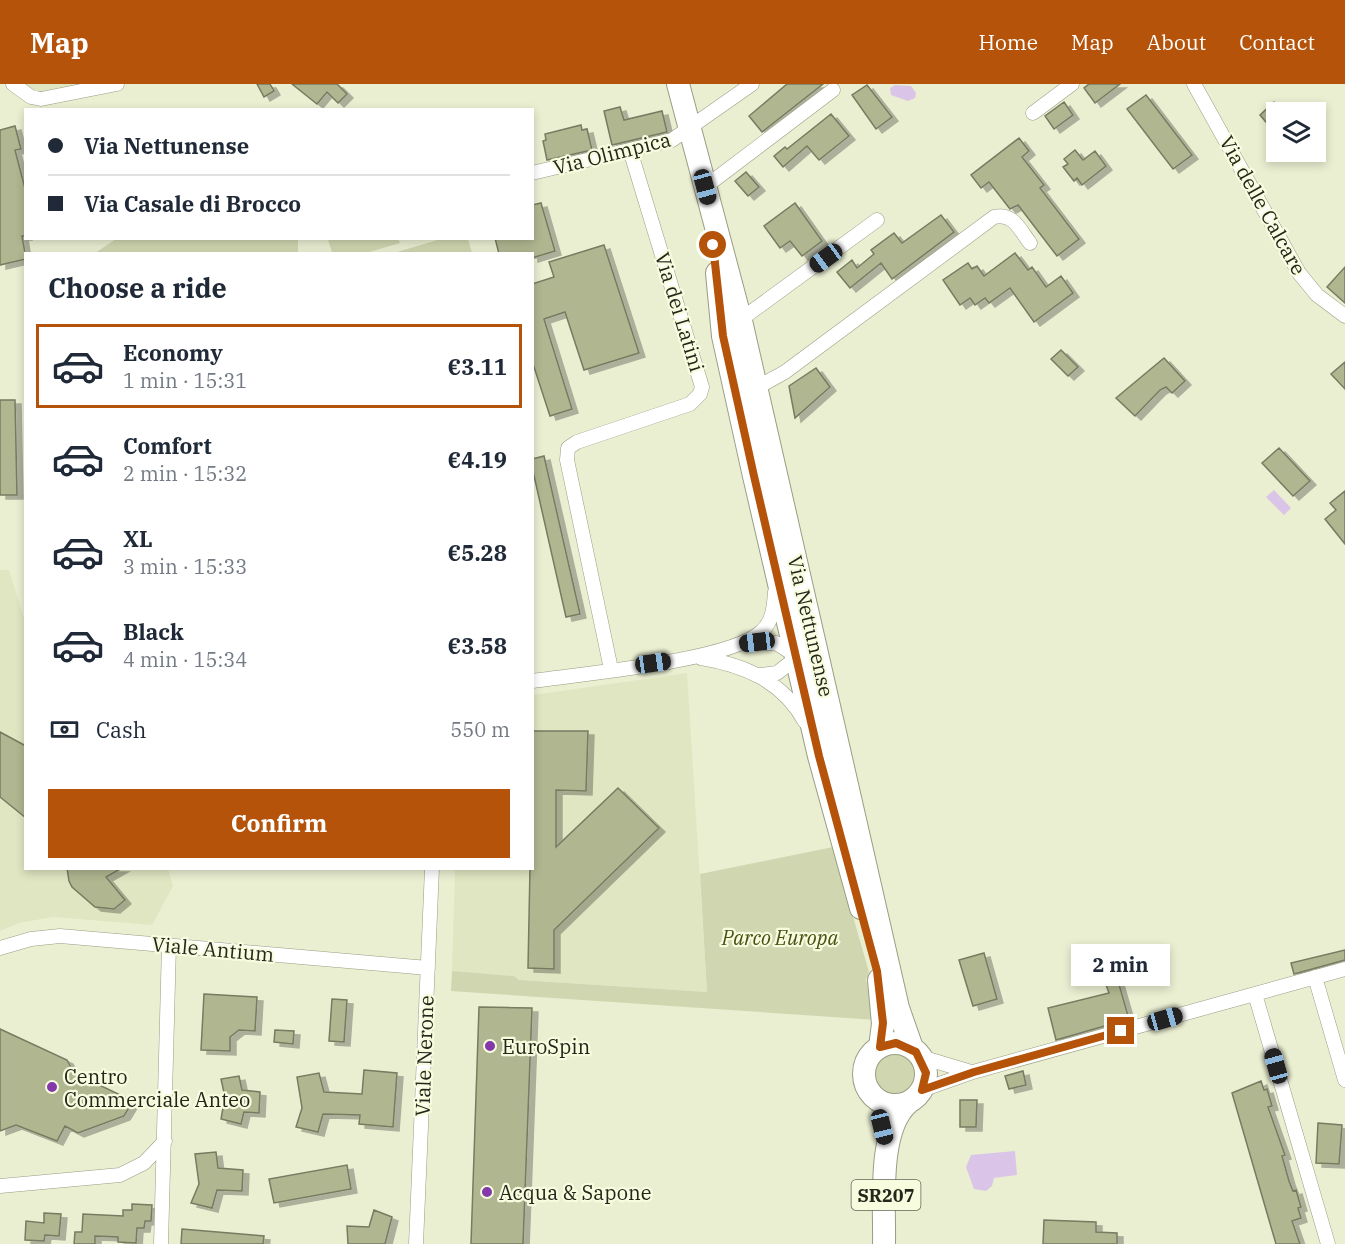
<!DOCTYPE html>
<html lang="en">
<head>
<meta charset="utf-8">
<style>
  :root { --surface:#fff; --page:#f6f6f7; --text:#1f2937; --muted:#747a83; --line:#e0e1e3; --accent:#b45309 }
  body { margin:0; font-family:"IBM Plex Serif",serif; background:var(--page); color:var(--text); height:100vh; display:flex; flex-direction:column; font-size:22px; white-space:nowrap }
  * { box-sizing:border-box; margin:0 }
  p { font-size:20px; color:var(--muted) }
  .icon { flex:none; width:33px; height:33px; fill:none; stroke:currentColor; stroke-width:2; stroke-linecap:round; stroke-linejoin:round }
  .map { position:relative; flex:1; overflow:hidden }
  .drawer { position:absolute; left:24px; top:168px; width:510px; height:618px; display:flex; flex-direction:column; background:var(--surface); border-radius:0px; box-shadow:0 3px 9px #0003 }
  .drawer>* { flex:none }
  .banner { position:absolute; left:24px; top:24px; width:510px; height:132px; border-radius:0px; box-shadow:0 3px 9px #0003; display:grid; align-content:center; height:132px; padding:0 24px; background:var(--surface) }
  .controls { position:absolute; left:1266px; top:18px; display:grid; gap:12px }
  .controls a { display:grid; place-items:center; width:60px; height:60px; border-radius:0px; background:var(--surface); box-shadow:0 3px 9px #0003; font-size:30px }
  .end { position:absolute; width:27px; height:27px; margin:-14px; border:8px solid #b45309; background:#fff; box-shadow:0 0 0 3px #fff }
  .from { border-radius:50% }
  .bubble { position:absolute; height:42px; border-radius:0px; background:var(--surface); box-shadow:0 3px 9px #0003; font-size:20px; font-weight:800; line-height:42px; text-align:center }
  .car { position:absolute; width:18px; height:36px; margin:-18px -9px; border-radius:8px; box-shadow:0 0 4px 2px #0007; background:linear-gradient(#222 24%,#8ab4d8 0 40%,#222 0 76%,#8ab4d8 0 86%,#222 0) }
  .banner b { display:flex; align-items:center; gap:21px; height:57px; font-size:22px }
  .banner b+b { border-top:2px solid var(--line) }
  .banner i { width:15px; height:15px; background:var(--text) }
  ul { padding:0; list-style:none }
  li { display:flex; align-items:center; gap:18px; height:84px; margin:0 12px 9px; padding:0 12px; border:3px solid transparent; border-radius:0px }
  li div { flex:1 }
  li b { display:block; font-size:22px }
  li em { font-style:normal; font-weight:800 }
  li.current { border-color:var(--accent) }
  li>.icon { width:54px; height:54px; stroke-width:1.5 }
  h2 { padding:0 24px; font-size:27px; line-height:72px }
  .pay { display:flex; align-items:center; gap:15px; height:66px; padding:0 24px; font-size:22px }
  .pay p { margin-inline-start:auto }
  .action { display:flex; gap:12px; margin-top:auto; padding:12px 24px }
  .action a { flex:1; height:69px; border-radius:0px; background:var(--accent); color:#fff; font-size:24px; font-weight:800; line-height:69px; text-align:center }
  header { display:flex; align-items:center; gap:36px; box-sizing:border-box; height:84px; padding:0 30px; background:var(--accent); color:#fff }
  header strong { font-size:28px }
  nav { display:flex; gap:33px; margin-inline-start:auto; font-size:21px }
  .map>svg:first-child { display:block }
  .built { fill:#e0e6c2 }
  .green { fill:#d0d6b0 }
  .water { fill:#dac5e8 }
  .building { fill:#b0b690; stroke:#777b61; stroke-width:1.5; filter:url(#shadow) }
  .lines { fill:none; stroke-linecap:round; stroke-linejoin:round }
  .street-casing { stroke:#999d83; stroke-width:15 }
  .primary-casing { stroke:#999d83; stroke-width:24 }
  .street { stroke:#fff; stroke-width:14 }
  .primary { stroke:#fff; stroke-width:22 }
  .route { stroke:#b45309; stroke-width:8 }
  .poi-dot { fill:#8339aa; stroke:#f7fcdf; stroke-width:2 }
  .labels { text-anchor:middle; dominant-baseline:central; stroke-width:4.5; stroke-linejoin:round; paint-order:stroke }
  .shield { fill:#f7fcdf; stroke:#636656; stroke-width:1.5 }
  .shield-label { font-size:18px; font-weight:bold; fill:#24261b }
  .street-label { font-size:20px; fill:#24261b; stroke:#f7fcdf }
  .park-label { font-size:20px; font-style:italic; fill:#4a4f11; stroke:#f7fcdf }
  .poi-label { font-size:20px; fill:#24261b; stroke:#f7fcdf; text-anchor:start }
</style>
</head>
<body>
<header>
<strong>Map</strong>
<nav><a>Home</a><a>Map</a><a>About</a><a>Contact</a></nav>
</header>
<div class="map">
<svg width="1345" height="1160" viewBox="0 0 1345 1160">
  <defs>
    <filter id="shadow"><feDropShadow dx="6" dy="4" stdDeviation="0" flood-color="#0004"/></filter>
  </defs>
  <rect width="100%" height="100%" fill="#eaefd2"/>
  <!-- built -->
  <path class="built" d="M24,0H91L45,10L33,7Z
    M0,486H9L25,537L26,784L168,785L173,802L152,841L53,833L19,839L0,847Z
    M687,589L707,908L519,896L514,892L452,887L455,785L532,784L533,611Z"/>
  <!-- green -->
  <path class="green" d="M116,155H298V169H95Z
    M328,155H398L400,159L366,169H332Z
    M468,155L472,169L397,168L441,155Z
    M833,763L869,888L866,896L876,936L451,907L452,887L514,892L519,896L707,908L700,790Z
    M870 990a24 24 0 1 1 48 0a24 24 0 1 1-48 0Z"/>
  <!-- water -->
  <path class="water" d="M895,1L911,2L916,9L915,14L908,17L891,11L890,4Z
    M1274,406L1291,424L1284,431L1266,413Z
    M1015,1067L1017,1091L994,1094L992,1102L986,1107L974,1105L966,1083L971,1071Z"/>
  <!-- building -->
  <path class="building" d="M257,0H270L274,7L264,13Z
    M292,0H337L347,10L338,19L327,8L317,20Z
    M787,0H823L762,48L749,32Z
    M1089,0H1120L1095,19L1084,4Z
    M867,1L892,33L876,45L852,11Z
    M1146,11L1192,71L1173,85L1127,25Z
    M1064,18L1073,31L1054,45L1045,32Z
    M1274,18L1282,28H1276V50L1260,31Z
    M620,23L624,36L662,27L667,48L612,61L604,27Z
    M831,30L849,52L819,76L807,62L783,83L774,72L785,63L787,65Z
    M581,41L582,46L587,45L592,66L547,76L543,57L546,56L545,50Z
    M15,42L21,65L15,66L26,108V152H22L26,175L0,181V46Z
    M1019,54L1029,67L1022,73L1044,101L1040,104L1079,155L1057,172L1018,121L1010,125L989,98L981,104L971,91Z
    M1075,66L1083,76L1095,67L1106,82L1082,101L1077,94L1074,97L1063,83L1068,80L1064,75Z
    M746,88L759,103L748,112L735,97Z
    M541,119L555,167L532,174V170H499L495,154H532V121Z
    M795,119L822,157L802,172L790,157L780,164L764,142Z
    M941,131L954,148L892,195L881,179L850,204L837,188L852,176L857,184L874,170L871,166L894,149L902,159Z
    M604,161L639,269L584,286L565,228L544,235L572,325L550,332L532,277V200L554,193L549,178Z
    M1015,169L1028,186L1032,183L1046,203L1061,192L1073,209L1034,238L1010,204L989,219L985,214L975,221L970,214L960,221L943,196L968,179L972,185L977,182L984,192Z
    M1345,183V219L1327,203Z
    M1061,266L1078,283L1068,292L1051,275Z
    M1164,274L1185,297L1172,309L1166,303L1160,306L1135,332L1116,314Z
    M1345,278V305L1331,290Z
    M816,284L830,303L795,334L789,302Z
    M0,316H15L17,411H0Z
    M1279,364L1310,397L1293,412L1262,379Z
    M544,372L580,530L566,533L532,383V375Z
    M1345,407V460L1325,435L1336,426L1330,419Z
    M532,647H588L586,707L556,706V763L618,704L659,744L554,846V885L528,884L530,784H532Z
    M0,648L26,662V734L0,713Z
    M67,784H122L106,793L125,816L114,825L95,823L72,803L69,797Z
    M1345,866V876L1294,890L1291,879Z
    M984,869L997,915L973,922L959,876Z
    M1118,897L1129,935L1056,956L1048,924L1109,909L1106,901Z
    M204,910L257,913L255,947L239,946L230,953V967L201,966Z
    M332,915L347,916L344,958L329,957Z
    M479,923L532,924L523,1160H471Z
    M0,945L67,976L74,989L133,1017L124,1032L78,1049L65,1042L57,1057L16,1041L0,1047Z
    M275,946L294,947L293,960L274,958Z
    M364,986L397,989L393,1043L359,1040L360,1031L323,1030L318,1048L296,1043L302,1024L297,993L319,989L324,1008L362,1010Z
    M1023,987L1026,1001L1009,1005L1005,992Z
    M239,992L242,1006L260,1008L259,1029L244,1028L241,1040L221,1035L225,1013L221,995Z
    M1261,997L1264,1006L1267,1005L1272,1022L1268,1023L1285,1071L1282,1072L1289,1097L1293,1107L1296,1106L1301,1123L1298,1124L1301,1134L1292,1137L1300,1160H1276L1232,1009Z
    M960,1016H977L976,1043H960Z
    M1318,1039L1342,1041L1339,1080L1316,1079Z
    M216,1068L218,1084L243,1086L242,1107L217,1106L212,1124L191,1119L199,1100L195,1070Z
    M347,1081L351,1105L274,1119L269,1095Z
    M132,1120L152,1121L151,1137H145L144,1144H137L136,1159L118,1158V1153L95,1152V1160H74L75,1148H82L83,1130L123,1132V1126H132Z
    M374,1126L392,1133L385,1160H348L347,1142L369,1143Z
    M44,1129L61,1130L59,1152L45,1151L44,1157L25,1156L26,1137L44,1139Z
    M1044,1136L1096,1138V1148L1117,1149V1160H1043Z
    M182,1145L264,1152L263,1160H181Z"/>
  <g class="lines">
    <!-- street casing -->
    <g class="street-casing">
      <path id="street" d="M13,0L31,13L41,15L117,0
        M1194,0L1299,189L1317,211L1345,232
        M1033,29L1072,0
        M532,89L672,56L752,0
        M705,103L833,6
        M736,239L877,136
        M751,307L785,288L994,133C1013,128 1020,146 1030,159
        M745,560L776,559L797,572
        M701,574C744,581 783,597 805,638
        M611,585L567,376L568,364L577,358L690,320L700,310L702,303L630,66
        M760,591L777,589L799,572
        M532,597C581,590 731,577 762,547C773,537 774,522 775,508
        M0,864L31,855L60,852L428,884
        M1315,893L1345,996
        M1255,910L1328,1160
        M921,973L971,988
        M922,1006L973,988L1345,885
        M0,1102L120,1091L144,1079L165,1057
        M161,1160L169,861
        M416,1160L432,784"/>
    </g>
    <!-- primary casing -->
    <g class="primary-casing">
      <path id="primary" d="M678,0L741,237L898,924L912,964
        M717,189L723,252L754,392L819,672L861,824
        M879,896L883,940L880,963
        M864 990a31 31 0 1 1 62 0a31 31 0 1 1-62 0Z
        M884,1160C885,1121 877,1046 908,1019"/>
    </g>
    <!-- street -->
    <use href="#street" class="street"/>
    <!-- primary -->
    <use href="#primary" class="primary"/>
  </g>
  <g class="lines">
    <!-- route -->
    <path class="route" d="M713,161L723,252L754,392L819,672L877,887L883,939L880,963L896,959L916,968L926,989L922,1006L974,988L1121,947"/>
  </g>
  <!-- markers -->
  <g class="poi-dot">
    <circle cx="490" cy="962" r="6"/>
    <circle cx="52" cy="1003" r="6"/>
    <circle cx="487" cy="1108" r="6"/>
  </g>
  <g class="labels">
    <!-- shield labels -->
    <rect class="shield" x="851.5" y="1096" width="69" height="30" rx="4.5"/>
    <g class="shield-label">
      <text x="886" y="1111">SR207</text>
    </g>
    <!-- street labels -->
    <g class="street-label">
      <text transform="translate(612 69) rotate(-14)">Via Olimpica</text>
      <text transform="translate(1263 121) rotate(61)">Via delle Calcare</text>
      <text transform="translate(680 228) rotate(73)">Via dei Latini</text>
      <text transform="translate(811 542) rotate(77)">Via Nettunense</text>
      <text transform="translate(213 865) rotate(5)">Viale Antium</text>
      <text transform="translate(424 972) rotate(-88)">Viale Nerone</text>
    </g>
    <!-- park labels -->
    <g class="park-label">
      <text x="780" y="853">Parco Europa</text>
    </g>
    <!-- poi labels -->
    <g class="poi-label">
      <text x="502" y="962">EuroSpin</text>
      <text x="64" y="992">Centro<tspan x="64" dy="23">Commerciale Anteo</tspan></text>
      <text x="499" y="1108">Acqua &amp; Sapone</text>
    </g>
  </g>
</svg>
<div class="controls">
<a><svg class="icon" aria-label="layers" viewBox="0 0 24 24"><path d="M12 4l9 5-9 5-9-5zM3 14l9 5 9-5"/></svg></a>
</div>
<i class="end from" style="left:713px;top:161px"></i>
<i class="end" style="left:1121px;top:947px"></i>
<div class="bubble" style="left:1071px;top:860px;width:99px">2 min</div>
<i class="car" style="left:705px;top:103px;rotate:165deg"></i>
<i class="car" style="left:826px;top:174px;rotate:234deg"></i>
<i class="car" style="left:757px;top:558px;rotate:263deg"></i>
<i class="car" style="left:653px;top:579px;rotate:82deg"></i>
<i class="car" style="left:1165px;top:935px;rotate:74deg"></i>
<i class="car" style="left:1276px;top:982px;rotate:344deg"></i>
<i class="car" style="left:882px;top:1043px;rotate:166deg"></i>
<div class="banner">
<b><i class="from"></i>Via Nettunense</b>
<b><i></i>Via Casale di Brocco</b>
</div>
<section class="drawer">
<h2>Choose a ride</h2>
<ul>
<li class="current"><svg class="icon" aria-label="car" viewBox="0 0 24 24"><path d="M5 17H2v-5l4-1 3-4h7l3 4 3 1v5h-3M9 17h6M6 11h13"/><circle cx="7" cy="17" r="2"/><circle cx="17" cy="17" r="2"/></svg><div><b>Economy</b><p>1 min · 15:31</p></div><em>€3.11</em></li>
<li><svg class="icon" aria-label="car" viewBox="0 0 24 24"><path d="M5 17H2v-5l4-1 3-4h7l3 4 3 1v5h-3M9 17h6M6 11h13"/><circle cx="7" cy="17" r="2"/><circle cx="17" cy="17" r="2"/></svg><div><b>Comfort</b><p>2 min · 15:32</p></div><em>€4.19</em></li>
<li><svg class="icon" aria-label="car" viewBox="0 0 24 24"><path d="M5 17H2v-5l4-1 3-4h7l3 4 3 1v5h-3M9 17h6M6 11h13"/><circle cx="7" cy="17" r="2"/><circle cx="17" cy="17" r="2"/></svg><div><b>XL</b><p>3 min · 15:33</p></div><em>€5.28</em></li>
<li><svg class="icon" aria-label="car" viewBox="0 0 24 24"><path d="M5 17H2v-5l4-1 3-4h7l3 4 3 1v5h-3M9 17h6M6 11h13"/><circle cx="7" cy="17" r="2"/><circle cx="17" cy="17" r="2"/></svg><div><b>Black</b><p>4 min · 15:34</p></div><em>€3.58</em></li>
</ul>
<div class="pay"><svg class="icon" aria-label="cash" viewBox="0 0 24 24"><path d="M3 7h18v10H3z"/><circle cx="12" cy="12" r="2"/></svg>Cash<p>550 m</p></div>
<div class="action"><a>Confirm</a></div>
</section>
</div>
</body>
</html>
